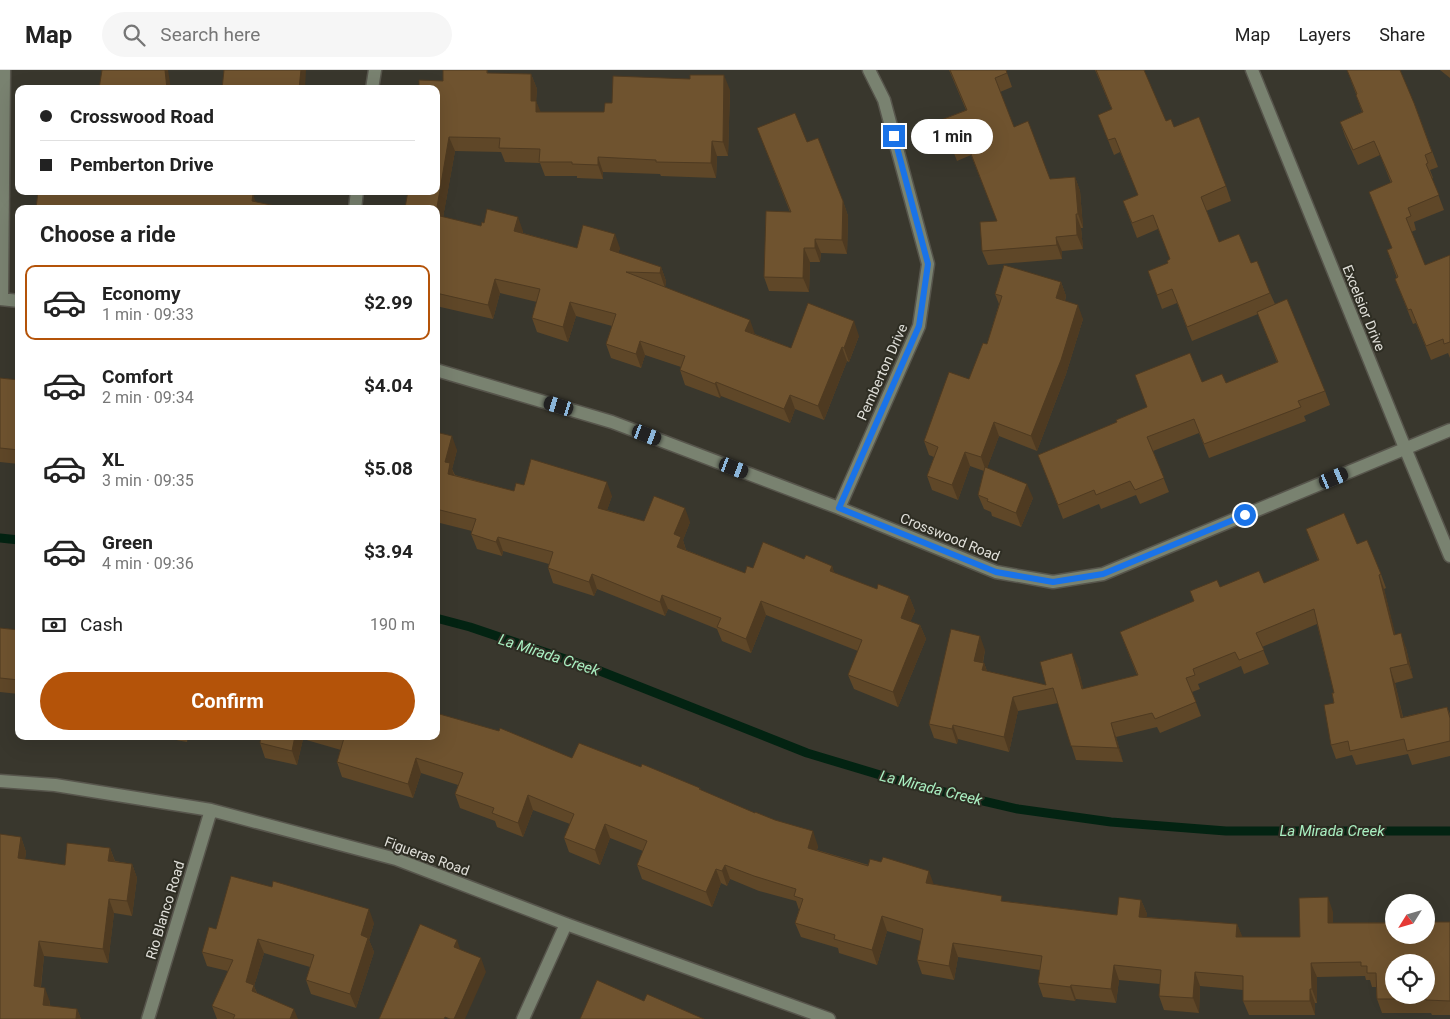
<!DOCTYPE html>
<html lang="en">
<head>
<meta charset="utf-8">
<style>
  :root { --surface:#fff; --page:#f6f6f6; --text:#222; --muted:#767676; --line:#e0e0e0; --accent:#b45309 }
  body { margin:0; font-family:Roboto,sans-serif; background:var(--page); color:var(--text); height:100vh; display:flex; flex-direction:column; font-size:19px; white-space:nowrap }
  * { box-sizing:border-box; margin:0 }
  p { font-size:16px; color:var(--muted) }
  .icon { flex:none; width:28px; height:28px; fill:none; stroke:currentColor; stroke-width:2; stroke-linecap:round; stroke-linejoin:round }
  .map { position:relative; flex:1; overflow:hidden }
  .panel { position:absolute; left:15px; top:135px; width:425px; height:535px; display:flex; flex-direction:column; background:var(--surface); border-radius:10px; box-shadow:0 5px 20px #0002 }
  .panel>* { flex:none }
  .guide { position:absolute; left:15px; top:15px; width:425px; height:110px; border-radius:10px; box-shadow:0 5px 20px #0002; display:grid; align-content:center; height:110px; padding:0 25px; background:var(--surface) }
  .needle { width:32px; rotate:233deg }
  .buttons { position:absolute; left:1385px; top:824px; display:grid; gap:10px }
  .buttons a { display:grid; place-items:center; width:50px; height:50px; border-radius:50%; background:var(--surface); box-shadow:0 5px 20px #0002; font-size:25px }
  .end { position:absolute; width:22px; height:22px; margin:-11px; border:6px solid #1a73e8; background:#fff; box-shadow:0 0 0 2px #fff }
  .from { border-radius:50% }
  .bubble { position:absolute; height:35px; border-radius:18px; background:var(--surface); box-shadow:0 5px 20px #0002; font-size:16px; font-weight:700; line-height:35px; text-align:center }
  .car { position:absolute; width:15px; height:30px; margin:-15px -8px; border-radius:6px; box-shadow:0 0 4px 1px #0007; background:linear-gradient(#222 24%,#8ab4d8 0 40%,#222 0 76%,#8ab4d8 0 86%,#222 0) }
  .guide b { display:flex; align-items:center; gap:18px; height:48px; font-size:19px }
  .guide b+b { border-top:1px solid var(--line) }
  .guide i { width:12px; height:12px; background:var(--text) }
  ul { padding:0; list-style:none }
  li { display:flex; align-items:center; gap:15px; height:75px; margin:0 10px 8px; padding:0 15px; border:2px solid transparent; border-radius:10px }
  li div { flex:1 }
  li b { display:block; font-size:19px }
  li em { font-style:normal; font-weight:700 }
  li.current { border-color:var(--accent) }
  li>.icon { width:45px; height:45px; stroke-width:1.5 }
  h2 { padding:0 25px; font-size:22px; line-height:60px }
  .pay { display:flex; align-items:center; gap:12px; height:55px; padding:0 25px; font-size:19px }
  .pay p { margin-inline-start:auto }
  .primary-button { display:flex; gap:10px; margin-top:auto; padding:10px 25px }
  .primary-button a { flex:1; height:58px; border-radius:30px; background:var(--accent); color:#fff; font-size:20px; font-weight:700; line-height:58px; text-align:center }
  header { display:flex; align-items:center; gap:30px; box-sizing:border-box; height:70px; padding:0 25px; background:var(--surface); border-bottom:1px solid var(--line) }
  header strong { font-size:24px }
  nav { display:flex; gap:28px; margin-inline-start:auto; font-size:18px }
  .search { width:350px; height:45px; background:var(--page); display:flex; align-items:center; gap:12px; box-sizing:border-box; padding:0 18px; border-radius:28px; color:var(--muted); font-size:19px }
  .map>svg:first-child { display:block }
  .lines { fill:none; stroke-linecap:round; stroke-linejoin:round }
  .stream { stroke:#032312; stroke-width:9 }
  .minor-casing { stroke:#57554c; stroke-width:15 }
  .minor { stroke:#798270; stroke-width:12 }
  .wall { fill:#5f4728 }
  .shaded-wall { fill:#4e3a21 }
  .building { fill:#6f532f; stroke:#4e3a21; fill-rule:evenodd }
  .route { stroke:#1a73e8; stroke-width:6 }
  .labels { text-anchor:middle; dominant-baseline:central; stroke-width:4; stroke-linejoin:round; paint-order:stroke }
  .street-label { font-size:14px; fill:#e1e0da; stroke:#2e2d23 }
  .water-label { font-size:15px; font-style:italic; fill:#a9efc1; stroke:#2e2d23 }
</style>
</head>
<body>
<header>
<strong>Map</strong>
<div class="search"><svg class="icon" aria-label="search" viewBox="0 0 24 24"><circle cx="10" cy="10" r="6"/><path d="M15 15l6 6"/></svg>Search here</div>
<nav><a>Map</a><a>Layers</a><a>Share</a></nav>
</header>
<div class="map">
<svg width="1450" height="949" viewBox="0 0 1450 949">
  <rect width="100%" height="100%" fill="#39372d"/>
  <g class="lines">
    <!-- stream -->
    <path class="stream" d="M0,468L19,470
      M436,548L470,557L595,599L807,683L910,714L1018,739L1111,752L1226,761H1450"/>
    <!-- minor casing -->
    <g class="minor-casing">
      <path id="minor" d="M1252,0L1405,378L1450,486
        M372,19L375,0
        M355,139L357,121
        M0,229L19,231
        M2,229L4,0
        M436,300L612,352L839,438L996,502L1053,512L1103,504L1450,360
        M839,438L919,256L928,194L884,30L869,0
        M0,711L55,715L211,740L396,789L566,854L829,949
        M148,949L211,740
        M523,949L566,854"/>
    </g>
    <!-- minor -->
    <use href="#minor" class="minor"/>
  </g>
  <!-- wall -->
  <path class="wall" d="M487,0L488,3L531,4L537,19L536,31L540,42H604L612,33L730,20L728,86H717L716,108L661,106L660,104L603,102V109L577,108V106H545L540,93L505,92L501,82L455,81L443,147L481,156L523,161V163L577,178H620L618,183L661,197L666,211L665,217L755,264L791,278L859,266L849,292L847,291L824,350L795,339L790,353L721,326L720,328L685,315L680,300L681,297L645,285L641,298L611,288L606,274L612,256L576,246L568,272L537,262L532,248L537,232L500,223L493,249L436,236V139L405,138L436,121L443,11Z
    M949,0H1006L1012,17L1000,22L1014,57L1050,109L1075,107L1080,121L1083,158H1081L1083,179L1062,181V189L988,195L982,181L997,151L971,85L957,91L941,50L966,40Z
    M1095,0H1145H1144L1166,51L1174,57L1226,116L1231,131L1206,141L1219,172L1251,193L1270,223L1275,234L1325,321L1330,335L1304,346L1306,351L1209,388L1199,363L1153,381L1169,422L1140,434L1136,425L1101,439L1099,434L1063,449L1038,385L1117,352L1147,337L1202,312L1226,313L1277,292L1258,244L1192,271L1177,233L1162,239L1148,201L1168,193L1170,189L1158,159L1137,168L1123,131L1138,125L1120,82L1114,85L1098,45L1112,40Z
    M1347,0H1400L1414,33L1438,97L1430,100L1433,108H1432L1444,140L1414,152L1416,160L1411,162L1425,195L1450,185V288L1448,283L1431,290L1416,253L1413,254L1395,209L1397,208L1387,180L1392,178L1369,122L1391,113L1380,85L1358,95L1345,66L1340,52L1362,42L1356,25V24Z
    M1440,0H1450V8Z
    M757,58L807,72L843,131L848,146L847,184L821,183L820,192H810L809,222L769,221L764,207L790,142Z
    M1061,212L1066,226L1065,231L1083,249L1066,304L1037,381L999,366L987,398L1033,428L1021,457L992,446L991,442L984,439L978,425L984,401L970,396L958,430L932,420L927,406L934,387L929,385L924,371L969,309L987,274L999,234L995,224Z
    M0,308L19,310V394L0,392Z
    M436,362L457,380L452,399L455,405L514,421L524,415L612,426L607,440L644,451L690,452L683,470L686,480L745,503L753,498L804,489L832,496L834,503L877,519L909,526L915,541L910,552L920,555L926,569L898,637L854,619L848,605L858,581L766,545L751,583L722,571L717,559L668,539L665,546L597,519L594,526L553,513L548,498L549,494L503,481L502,486L477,479L471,464L472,461L436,452Z
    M1306,459L1357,474L1381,504L1386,518L1384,519L1395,565L1406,578L1413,608L1395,613L1403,647L1447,637L1450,644V686L1412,695L1408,684L1356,695L1352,685L1336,689L1331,675L1334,623L1317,554L1262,577L1269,594L1244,604L1241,596L1198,614L1200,619L1192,622L1201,646L1160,663L1157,657L1116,667L1123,692L1076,690L1058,633L1018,641L1009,682L958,669L957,674L934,668L929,654L985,580L983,593H984L987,601L1046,615L1078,597L1083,619L1137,605L1120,562L1194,531L1190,521L1220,517L1264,513L1318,490Z
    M0,558L19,560V624L0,622Z
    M132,666H144V668Z
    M154,666H188L187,672Z
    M261,666H436L572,688L641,697L700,718L701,720L818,776L817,780L934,814L1003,831L1117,845L1141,830L1147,844L1146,847L1237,854L1242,867H1300L1333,842V853L1450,852V945H1432L1431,943H1382L1377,929L1376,917H1372L1370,910H1366L1365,906L1317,907V933H1315V945H1249L1243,931V920L1200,916L1199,943L1164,940L1159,926L1160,914L1119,910L1116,933L1076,929L1075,931L1043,927L1038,913L1040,900L958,887L954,910L922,904L917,890L921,871L887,861L877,895L839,883L838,878L801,867L795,853L799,840L796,831L759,821L730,809L727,816L721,813L712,837L642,809L637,795L643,781L610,768L600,795L569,782L564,768L570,754L533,740L523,767L497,757L495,751L460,738L455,724L458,715L421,703L413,728L342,707L337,692L341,680L303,669L297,695L265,688L260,673Z
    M21,767L26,782L25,789L65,795L110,778L115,791L132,794L137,808L132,846L114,843L108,893L44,886L41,917L50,932V936L77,939L81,949H0Z
    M374,853L369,870L374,882L356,938L311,924L306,910L310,897L264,883L254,916L257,923L298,949H217L212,936L228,901L207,896L202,882L216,859Z"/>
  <!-- shaded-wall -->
  <path class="shaded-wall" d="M165,0H168L171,19H167Z
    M301,0H306L305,19H299Z
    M531,4L537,19L536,35V31L542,45L541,56L531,31Z
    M724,5L730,20L728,86L723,72Z
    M449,67L455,81L441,159L436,145V143Z
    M712,71L717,86L716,108L711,93Z
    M598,87L603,102V109L598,95Z
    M1075,107L1080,121L1083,158L1078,144Z
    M247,121H255L254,127L258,139H254L247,123Z
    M843,131L848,146L847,184L842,170Z
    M1076,144L1081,158L1083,179L1077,165Z
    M518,147L523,161L519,175L514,161Z
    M615,164L620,178L615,194L610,180Z
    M1056,167L1062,181V189L1057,175Z
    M815,169L821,183L820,192L815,178Z
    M804,178L810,192L809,222L803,208Z
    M661,197L666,211L665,218L660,203Z
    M495,209L500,223L493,249L488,235Z
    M1061,212L1066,226L1061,242L1056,228Z
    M570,232L576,246L568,272L563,257Z
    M1078,235L1083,249L1066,304L1037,381L1031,366Z
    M750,250L755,264L745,261Z
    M854,251L859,266L849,292L844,278Z
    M640,271L645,285L641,298L636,284Z
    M842,277L847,291L824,350L818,336Z
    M716,312L721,326L720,328L715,314Z
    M790,325L795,339L790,353L784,339Z
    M994,352L999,366L986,401L981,387Z
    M452,366L457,380L452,399L455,408L448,404L445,392Z
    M965,382L970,396L958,430L952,415Z
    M607,412L612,426L603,452L598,438Z
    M1027,414L1033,428L1021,457L1016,443Z
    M685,438L690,452L683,470L686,481L677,477L674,464Z
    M498,467L503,481L502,486L496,472Z
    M832,496L837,510L830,501Z
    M592,504L597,519L594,526L589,512Z
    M1379,505L1384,519L1399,579L1394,565Z
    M662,525L668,539L665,546L660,532Z
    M909,526L915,541L906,562L901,548Z
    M761,531L766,545L751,583L746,569Z
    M920,555L926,569L898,637L893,622Z
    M1401,563L1406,578L1413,608L1408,594Z
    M980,566L985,580L980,605L974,591Z
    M1072,583L1078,597L1087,634L1082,619Z
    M984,593L989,607L982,600Z
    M1390,598L1395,613L1406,662L1401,648Z
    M1013,627L1018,641L1009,682L1004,667Z
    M1111,653L1116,667L1123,692L1118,678Z
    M953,655L958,669L957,674L952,659Z
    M295,666H302L303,669L297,695L292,681Z
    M416,688L421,703L413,728L408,714Z
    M528,725L533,740L523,767L518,753Z
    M605,754L610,768L600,795L595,780Z
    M813,761L818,776L814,792L808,778Z
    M21,767L26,782L23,802L18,788Z
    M110,778L115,792L108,791Z
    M132,794L137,808L132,846L127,831Z
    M725,795L730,809L727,816L722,801Z
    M716,799L721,813L712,837L706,822Z
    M929,801L934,815L926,813Z
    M1328,827L1333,842V867L1328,853Z
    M109,829L114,843L108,893L103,879Z
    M1141,830L1147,844L1145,861L1139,847Z
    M369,839L374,853L369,870L374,882L356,938L350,924L361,865Z
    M882,846L887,861L877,895L872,880Z
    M1237,854L1243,868L1236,867Z
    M258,869L264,883L254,916L259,930L246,912Z
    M457,870L462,885L454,877Z
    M39,871L44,886L39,931L34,916Z
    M953,873L958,887L954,910L949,896Z
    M481,888L486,902L465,949H454Z
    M1311,893L1317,907V933L1312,919Z
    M1114,895L1119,910L1116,933L1111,919Z
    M1195,902L1200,916L1199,943L1193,928Z
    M1071,915L1076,929L1075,931L1070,917Z
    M45,918L50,932L48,949L43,935Z
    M1310,919L1315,933V945L1310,931Z
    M77,939L81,949H76Z
    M294,939L298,949H290Z"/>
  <!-- building -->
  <path class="building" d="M102,0H165L167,19H99Z
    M224,0H301L299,19H222Z
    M443,0H487V3L531,4V31H536V42H604L605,33H612L613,6L690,9V5H724L723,72L712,71L711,93L656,92V90L598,87V95L572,94V92H539L540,79L499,78L500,68L449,67L436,143V139L405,138L408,121H436V19H419V10L443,11Z
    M950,0H1006L1007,3L995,8L1014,57L1028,51L1050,109L1075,107L1078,144H1076L1077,165L1056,167L1057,175L982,181L980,152L997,151L966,71L951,77L941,50L967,40Z
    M1096,0H1144L1166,51L1171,49L1174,57L1199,47L1226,116L1201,127L1219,172L1239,164L1251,193L1257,191L1270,223L1187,257L1172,219L1157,225L1148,201L1168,193L1167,191L1170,189L1153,145L1132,153L1123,131L1138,125L1115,68L1108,70L1098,45L1112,39Z
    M1347,0H1400L1414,33L1432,82L1425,85L1428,93L1426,94L1439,125L1408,138L1411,146L1406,148L1425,195L1450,185V272L1444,274L1443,269L1426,276L1411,239L1408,240L1395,209L1398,207L1387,180L1392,178L1369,122L1392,112L1374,71L1353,80L1340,52L1363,42L1356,25L1357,24Z
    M77,16L94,19H77Z
    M795,43L807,72L818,68L843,131L842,170L815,169V178H804L803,208L764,207L766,141L791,142L757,58Z
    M38,121H182V123L197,122L198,121H247V123L253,124L252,131L290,139H36Z
    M487,139L518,147L514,161L577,178L583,155L615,164L610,180L661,197L660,203L626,202L750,250L745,261L791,278L808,233L854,251L844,278L842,277L818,336L790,325L784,339L716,312L715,314L680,300L685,286L640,271L636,284L606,274L616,244L570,232L563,257L532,248L540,219L495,209L488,235L436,223V145L481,156L482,152L484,153Z
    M1004,195L1061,212L1056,228L1078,235L1061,290L1031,366L994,352L981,387L965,382L952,415L927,406L938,377L924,371L949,302L969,309L983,273L987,274L1002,226L995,224Z
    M1287,229L1325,321L1298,331L1301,337L1204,374L1194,349L1147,367L1164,408L1135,420L1130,411L1096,425L1094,420L1058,435L1038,385L1117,352L1116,350L1147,337L1135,305L1190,283L1202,312L1222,304L1226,313L1278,292L1257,242Z
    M0,308L19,310V380L0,378Z
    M436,362L452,366L445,392L450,393L448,404L514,421L516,413L524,415L531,389L607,412L598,438L644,451L654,426L685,438L674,464L681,467L677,477L745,503L747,496L753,498L763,472L804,489L806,485L832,496L830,501L877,519L878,514L909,526L901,548L920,555L893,622L848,605L862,570L761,531L746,569L717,557L721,548L662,525L660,532L592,504L589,512L548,498L553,482L498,467L496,472L471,464L476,449L436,439Z
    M985,397L1027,414L1016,443L987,431L988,429L978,425Z
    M1344,443L1357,474L1367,470L1381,504L1379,505L1394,565L1401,563L1408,594L1390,598L1401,648L1447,637L1450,648V671L1407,681L1404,669L1350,681L1348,671L1331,675L1324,635L1334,633L1332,623H1334L1314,539L1256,563L1264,580L1239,590L1235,582L1193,599L1195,605L1186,608L1196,632L1155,649L1152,643L1111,653L1118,678L1071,676L1053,618L1013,627L1004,667L953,655L952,659L929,654L951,559L980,566L974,591L984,593L982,600L1046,615L1040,592L1072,583L1082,619L1138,605L1120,562L1194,531L1190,521L1217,510L1220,517L1259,501L1264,513L1319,490L1306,459Z
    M0,558L19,560V610L0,608Z
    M436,643L499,661L500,658L572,688L579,673L641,697L642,694L700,718L699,719L755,743V742L775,750L813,761L808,778L868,796L870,789L881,792L883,787L929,801L926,813L1002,826L1001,831L1117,845L1119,827L1141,830L1139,847L1237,854L1236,867H1300L1299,828L1328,827V853H1394V865H1426V852H1450V931L1426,930V929H1377L1376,903H1367V896H1361V892L1311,893L1312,919H1310V931H1243V906L1195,902L1193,928L1159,926L1161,900L1114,895L1111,919L1071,915L1070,917L1038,913L1042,886L953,873L949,896L917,890L923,859L882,846L872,880L834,869L835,865L795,853L803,829L794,826L796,819L754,806L725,795L722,801L716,799L706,822L637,795L647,771L605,754L595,780L564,768L574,744L528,725L518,753L492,743L494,738L455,724L463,703L416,688L408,714L337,692L344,668L339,666H436ZM1394,892H1426V925H1394Z
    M261,666H295L292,681L260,673Z
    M0,764L21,767L18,788L65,795L67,773L110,778L108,791L132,794L127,831L109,829L103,879L39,871L34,916L45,918L43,935L77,939L76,949H0Z
    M231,806L272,817L273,811L369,839L361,865L368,868L350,924L306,910L314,885L258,869L246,912L254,915L252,921L294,939L290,949H233L235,945L212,936L233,890L202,882L209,857L216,859Z
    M420,854L457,870L454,877L481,888L454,949H450L445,947L444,949H379Z
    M597,910L644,931L647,924L704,949H580Z"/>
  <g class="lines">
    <!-- route -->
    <path class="route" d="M894,66L928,194L919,256L839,438L996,502L1053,512L1103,504L1245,445"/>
  </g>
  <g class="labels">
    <!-- street labels -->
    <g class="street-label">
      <text transform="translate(1364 238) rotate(68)">Excelsior Drive</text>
      <text transform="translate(882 302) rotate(-66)">Pemberton Drive</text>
      <text transform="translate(950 467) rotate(22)">Crosswood Road</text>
      <text transform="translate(427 786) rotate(20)">Figueras Road</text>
      <text transform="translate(165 840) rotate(-73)">Rio Blanco Road</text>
    </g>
    <!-- water labels -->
    <g class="water-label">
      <text transform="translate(549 585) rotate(18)">La Mirada Creek</text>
      <text transform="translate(931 718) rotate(14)">La Mirada Creek</text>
      <text x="1332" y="761">La Mirada Creek</text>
    </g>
  </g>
</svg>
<div class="buttons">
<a><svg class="needle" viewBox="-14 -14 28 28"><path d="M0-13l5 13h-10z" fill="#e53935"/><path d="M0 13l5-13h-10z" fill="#767676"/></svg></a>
<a><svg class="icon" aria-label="locate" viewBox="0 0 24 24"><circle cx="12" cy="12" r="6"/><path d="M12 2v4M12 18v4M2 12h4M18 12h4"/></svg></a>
</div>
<i class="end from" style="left:1245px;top:445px"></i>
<i class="end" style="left:894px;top:66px"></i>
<div class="bubble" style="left:911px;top:49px;width:82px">1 min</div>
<i class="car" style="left:559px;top:336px;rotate:287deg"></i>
<i class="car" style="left:647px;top:365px;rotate:111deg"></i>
<i class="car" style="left:734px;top:398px;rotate:111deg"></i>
<i class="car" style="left:1334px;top:408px;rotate:67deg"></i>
<div class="guide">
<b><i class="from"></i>Crosswood Road</b>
<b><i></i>Pemberton Drive</b>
</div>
<section class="panel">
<h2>Choose a ride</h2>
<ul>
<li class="current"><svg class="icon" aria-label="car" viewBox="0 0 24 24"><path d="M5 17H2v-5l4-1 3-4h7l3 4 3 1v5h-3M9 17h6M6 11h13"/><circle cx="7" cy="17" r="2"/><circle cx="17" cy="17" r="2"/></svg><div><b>Economy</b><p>1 min · 09:33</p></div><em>$2.99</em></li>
<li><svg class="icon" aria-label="car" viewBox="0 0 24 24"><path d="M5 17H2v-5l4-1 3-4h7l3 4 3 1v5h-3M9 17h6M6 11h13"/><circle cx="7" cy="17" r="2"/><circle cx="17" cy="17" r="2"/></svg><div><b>Comfort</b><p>2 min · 09:34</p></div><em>$4.04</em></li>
<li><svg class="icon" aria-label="car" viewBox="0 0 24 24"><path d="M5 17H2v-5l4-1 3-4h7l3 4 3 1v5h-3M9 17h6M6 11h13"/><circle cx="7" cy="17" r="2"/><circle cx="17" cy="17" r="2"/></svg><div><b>XL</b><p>3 min · 09:35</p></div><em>$5.08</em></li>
<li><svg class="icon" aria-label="car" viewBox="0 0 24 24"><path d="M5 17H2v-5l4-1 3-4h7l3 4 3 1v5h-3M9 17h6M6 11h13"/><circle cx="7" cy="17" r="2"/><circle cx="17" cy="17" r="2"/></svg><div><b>Green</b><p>4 min · 09:36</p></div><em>$3.94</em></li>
</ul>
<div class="pay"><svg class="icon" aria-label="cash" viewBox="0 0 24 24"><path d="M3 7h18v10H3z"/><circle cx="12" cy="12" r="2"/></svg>Cash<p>190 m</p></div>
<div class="primary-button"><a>Confirm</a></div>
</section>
</div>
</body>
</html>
